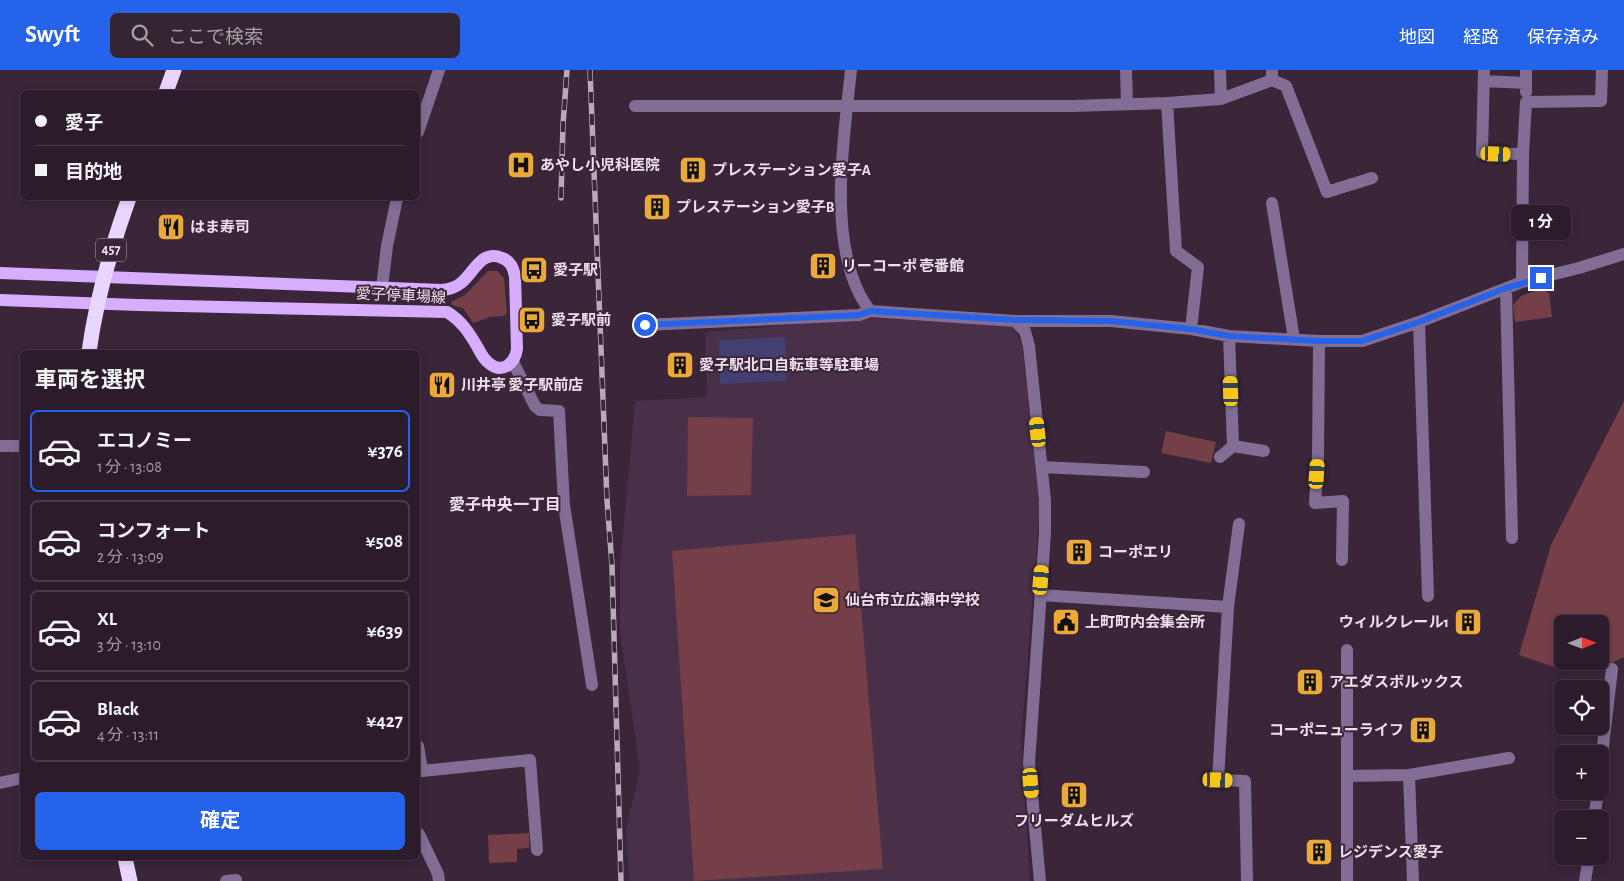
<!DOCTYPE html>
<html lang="ja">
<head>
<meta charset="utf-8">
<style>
  :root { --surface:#2c1c2b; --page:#342533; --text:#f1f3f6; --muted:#a6a1a9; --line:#483a47; --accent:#2563eb }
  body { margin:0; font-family:"Alegreya Sans","Noto Sans JP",sans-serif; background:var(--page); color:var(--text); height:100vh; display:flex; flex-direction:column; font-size:19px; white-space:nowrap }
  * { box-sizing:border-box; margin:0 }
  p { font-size:16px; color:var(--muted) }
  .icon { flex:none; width:28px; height:28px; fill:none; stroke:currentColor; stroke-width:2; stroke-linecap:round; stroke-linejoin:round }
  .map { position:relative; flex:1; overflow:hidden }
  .details { position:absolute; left:20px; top:280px; width:400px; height:510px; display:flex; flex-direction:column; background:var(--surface); border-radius:8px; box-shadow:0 2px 8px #0003,0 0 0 1px var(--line) }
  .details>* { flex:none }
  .guide { position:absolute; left:20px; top:20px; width:400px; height:110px; border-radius:8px; box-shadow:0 2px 8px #0003,0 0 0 1px var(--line); display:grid; align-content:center; height:110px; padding:0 15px; background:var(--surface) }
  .needle { width:32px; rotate:89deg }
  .tools { position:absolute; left:1554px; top:545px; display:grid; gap:10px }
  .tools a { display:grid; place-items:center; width:55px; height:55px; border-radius:8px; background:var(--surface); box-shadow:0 2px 8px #0003,0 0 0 1px var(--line); font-size:25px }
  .end { position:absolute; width:22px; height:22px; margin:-11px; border:6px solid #2563eb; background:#fff; box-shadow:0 0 0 2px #fff }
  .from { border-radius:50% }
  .bubble { position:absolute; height:35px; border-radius:8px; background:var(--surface); box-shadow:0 2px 8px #0003,0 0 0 1px var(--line); font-size:16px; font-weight:700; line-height:35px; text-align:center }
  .car { position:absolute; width:15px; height:30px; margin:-15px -8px; border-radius:6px; box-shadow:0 0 4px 1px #0007; background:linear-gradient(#f5c518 24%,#345 0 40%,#f5c518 0 76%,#345 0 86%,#f5c518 0) }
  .guide b { display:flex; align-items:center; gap:18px; height:48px; font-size:19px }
  .guide b+b { border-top:1px solid var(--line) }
  .guide i { width:12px; height:12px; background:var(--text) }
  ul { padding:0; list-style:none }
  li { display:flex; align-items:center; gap:15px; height:82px; margin:0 10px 8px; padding:0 5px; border:2px solid var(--line); border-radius:8px }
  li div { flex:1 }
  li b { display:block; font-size:19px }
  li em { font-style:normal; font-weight:700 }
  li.on { border-color:var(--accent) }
  li>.icon { width:45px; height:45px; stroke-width:1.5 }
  h2 { padding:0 15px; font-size:22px; line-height:60px }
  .primary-button { display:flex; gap:10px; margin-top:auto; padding:10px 15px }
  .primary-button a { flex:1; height:58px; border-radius:8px; background:var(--accent); color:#fff; font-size:20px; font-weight:700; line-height:58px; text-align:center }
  header { display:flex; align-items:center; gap:30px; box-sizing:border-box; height:70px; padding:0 25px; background:var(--accent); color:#fff }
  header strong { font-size:24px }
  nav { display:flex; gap:28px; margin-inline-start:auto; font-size:18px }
  .search { width:350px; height:45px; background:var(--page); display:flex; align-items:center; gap:12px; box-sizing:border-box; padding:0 18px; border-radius:8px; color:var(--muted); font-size:19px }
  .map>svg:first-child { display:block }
  .built { fill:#493048 }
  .green { fill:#743f47; fill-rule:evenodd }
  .water { fill:#433f70 }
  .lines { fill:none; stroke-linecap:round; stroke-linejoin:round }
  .minor { stroke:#826e95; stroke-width:12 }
  .major { stroke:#d7adff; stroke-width:12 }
  .highway { stroke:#e9d6fe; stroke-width:15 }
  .rail-casing { stroke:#b9aab8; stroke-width:5.5 }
  .rail { stroke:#3a2539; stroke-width:4; stroke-dasharray:11; stroke-linecap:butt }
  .route { stroke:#2563eb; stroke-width:6 }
  .labels { text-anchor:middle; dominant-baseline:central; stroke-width:4; stroke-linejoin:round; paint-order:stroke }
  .shield { fill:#3a2539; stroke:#b7a8b6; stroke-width:1 }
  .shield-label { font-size:14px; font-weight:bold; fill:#ede0ec }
  .poi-label { font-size:15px; font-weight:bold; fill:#ede0ec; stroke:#3a2539; text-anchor:start }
  .street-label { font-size:15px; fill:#ede0ec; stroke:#3a2539 }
  .neighbourhood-label { font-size:16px; font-weight:bold; fill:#ede0ec; stroke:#3a2539 }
</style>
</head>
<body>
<header>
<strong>Swyft</strong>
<div class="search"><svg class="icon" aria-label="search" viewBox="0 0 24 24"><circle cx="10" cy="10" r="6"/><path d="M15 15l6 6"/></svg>ここで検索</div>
<nav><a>地図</a><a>経路</a><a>保存済み</a></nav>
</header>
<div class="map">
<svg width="1624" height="811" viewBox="0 0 1624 811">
  <rect width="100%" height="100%" fill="#3a2539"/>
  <!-- built -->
  <path class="built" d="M869,248L1003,254L1014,258L1022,275L1040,437L1021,671L1030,811H629L626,760L640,699L620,563V497L635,331L707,327L705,262Z"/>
  <!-- green -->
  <path class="green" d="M488,201H497L504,208L507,243L504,246L490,247L473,253L463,238L452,235L451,232L465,225Z
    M1540,219L1549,223L1552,247L1515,252L1513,235L1521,226Z
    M1624,331V587L1601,598L1560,599L1519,585L1551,475ZM1562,554H1600V591H1562Z
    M688,347L753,348L751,425L687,426Z
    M1166,361L1216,372L1211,393L1161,383Z
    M855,464L883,799L694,811L672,481Z
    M529,763V778L517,779V792L489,793L488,765Z"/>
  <!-- water -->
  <path class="water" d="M785,267L787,311L720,314L719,270Z"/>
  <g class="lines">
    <!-- minor -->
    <path class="minor" d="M851,0C844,67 829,159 858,221C861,228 866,235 870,241L1015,251H1111L1191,259L1229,266L1319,271H1362L1419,252L1522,212L1579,198L1624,184
      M1126,0L1127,34
      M1220,0L1221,29
      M1484,0L1482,83L1523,84
      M1272,10L1286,16L1327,122L1372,108
      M1484,11L1526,13
      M1526,22V0
      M1167,33L1176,181L1198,197L1191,259
      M635,36H1072L1167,33L1221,29L1272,10V0
      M418,62L439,0
      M1272,133L1294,269
      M1522,212L1523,84L1526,32L1601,31L1602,0
      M382,218L387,176L397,128
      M1506,218L1512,468
      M1015,251L1025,261L1029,276L1045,430V463L1029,693L1040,811
      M1419,252L1428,526
      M645,255L859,245L870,241
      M1229,266L1233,376L1264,381
      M1319,271L1318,389L1315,433L1343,431L1342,490
      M513,292L535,336L540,340L559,341L564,435L592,615
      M0,376H22
      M1220,387L1233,376
      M1042,397L1144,402
      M1040,525L1228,537L1218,710L1245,711L1247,811
      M1228,537L1239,454
      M1347,580V811
      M418,676L422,701L530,690L537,780
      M1600,702L1612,599
      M1347,706L1409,705
      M0,713L22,708
      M1594,749L1598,721
      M419,764L438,804L439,811
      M226,811L236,810
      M1413,811L1409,705L1509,688
      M1585,811L1589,786"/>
    <!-- major -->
    <path class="major" d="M0,203L442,220C449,219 455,218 461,213C474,203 481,179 502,188C511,191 513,198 515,206L517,279C515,293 503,304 490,294C484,290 481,284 478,278C470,264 462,251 447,242L138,235L0,230"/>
    <!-- highway -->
    <path class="highway" d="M166,22L174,0
      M89,282C96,229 111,178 129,128
      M125,788L130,811"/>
    <!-- rail casing -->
    <g class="rail-casing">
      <path id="rail" d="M590,0L607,430L612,496L621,811
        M561,128L563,55L567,0"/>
    </g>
    <!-- rail -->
    <use href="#rail" class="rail"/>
  </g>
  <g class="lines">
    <!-- route -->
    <path class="route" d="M645,255L859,245L870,241L1015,250L1110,251L1191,259L1229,266L1319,271H1362L1419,252L1506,218L1541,208"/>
  </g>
  <!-- icons -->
  <defs>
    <g id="hospital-square" transform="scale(1.4375)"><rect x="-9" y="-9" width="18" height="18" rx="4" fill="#eba93a" stroke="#3a2539"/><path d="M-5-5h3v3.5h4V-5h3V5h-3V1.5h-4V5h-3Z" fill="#111"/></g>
    <g id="building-square" transform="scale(1.4375)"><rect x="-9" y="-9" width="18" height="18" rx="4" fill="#eba93a" stroke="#3a2539"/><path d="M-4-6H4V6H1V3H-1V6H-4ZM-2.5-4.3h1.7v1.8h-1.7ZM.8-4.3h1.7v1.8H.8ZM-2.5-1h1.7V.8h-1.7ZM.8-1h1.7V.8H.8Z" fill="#111"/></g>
    <g id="restaurant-square" transform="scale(1.4375)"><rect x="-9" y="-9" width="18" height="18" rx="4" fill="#eba93a" stroke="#3a2539"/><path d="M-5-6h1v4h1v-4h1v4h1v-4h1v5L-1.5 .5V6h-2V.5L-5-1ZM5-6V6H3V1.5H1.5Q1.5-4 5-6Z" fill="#111"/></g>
    <g id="bus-square" transform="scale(1.4375)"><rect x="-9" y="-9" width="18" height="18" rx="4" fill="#eba93a" stroke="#3a2539"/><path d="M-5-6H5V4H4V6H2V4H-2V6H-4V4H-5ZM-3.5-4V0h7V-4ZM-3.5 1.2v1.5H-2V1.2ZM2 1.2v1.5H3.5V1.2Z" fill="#111"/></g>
    <g id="school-square" transform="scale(1.4375)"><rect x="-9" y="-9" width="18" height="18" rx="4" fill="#eba93a" stroke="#3a2539"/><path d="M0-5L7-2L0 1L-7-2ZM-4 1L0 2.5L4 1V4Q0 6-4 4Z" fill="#111"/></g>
    <g id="civic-square" transform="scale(1.4375)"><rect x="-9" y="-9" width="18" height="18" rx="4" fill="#eba93a" stroke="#3a2539"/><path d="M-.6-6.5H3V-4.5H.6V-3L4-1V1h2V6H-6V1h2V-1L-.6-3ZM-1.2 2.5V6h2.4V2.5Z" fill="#111"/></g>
  </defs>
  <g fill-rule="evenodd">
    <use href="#hospital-square" x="521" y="95"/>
    <use href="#building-square" x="693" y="100"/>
    <use href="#building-square" x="657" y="137"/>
    <use href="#restaurant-square" x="171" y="157"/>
    <use href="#building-square" x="823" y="196"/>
    <use href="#bus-square" x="534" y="200"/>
    <use href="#bus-square" x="532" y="250"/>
    <use href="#building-square" x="680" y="295"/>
    <use href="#restaurant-square" x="442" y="315"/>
    <use href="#building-square" x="1079" y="482"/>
    <use href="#school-square" x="826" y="530"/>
    <use href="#civic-square" x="1066" y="552"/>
    <use href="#building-square" x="1468" y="552"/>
    <use href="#building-square" x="1310" y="612"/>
    <use href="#building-square" x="1423" y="660"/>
    <use href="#building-square" x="1074" y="725"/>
    <use href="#building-square" x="1319" y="782"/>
  </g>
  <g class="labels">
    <!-- shield labels -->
    <rect class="shield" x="96" y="168.5" width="30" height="23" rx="4"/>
    <g class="shield-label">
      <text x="111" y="180">457</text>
    </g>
    <!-- poi labels -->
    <g class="poi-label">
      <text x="540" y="95">あやし小児科医院</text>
      <text x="712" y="100">プレステーション愛子A</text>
      <text x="676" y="137">プレステーション愛子B</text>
      <text x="190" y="157">はま寿司</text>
      <text x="842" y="196">リーコーポ 壱番館</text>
      <text x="553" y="200">愛子駅</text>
      <text x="551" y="250">愛子駅前</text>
      <text x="699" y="295">愛子駅北口自転車等駐車場</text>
      <text x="461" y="315">川井亭 愛子駅前店</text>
      <text x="1098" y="482">コーポエリ</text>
      <text x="845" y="530">仙台市立広瀬中学校</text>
      <text x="1085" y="552">上町町内会集会所</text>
      <text x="1449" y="552" text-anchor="end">ウィルクレール1</text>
      <text x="1329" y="612">アエダスボルックス</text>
      <text x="1404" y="660" text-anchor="end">コーポニューライフ</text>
      <text x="1074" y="751" text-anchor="middle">フリーダムヒルズ</text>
      <text x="1338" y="782">レジデンス愛子</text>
    </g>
    <!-- street labels -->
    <g class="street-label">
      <text transform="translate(401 226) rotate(3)">愛子停車場線</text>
    </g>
    <!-- neighbourhood labels -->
    <g class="neighbourhood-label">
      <text x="505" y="435">愛子中央一丁目</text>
    </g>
  </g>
</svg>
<div class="tools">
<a><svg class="needle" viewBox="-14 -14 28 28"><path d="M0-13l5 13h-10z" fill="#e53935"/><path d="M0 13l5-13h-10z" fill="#a6a1a9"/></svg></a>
<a><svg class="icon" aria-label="locate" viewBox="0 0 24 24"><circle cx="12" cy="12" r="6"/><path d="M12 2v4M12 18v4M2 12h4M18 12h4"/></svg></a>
<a>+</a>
<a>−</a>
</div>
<i class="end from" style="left:645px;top:255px"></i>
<i class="end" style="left:1541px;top:208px"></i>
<div class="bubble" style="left:1511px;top:135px;width:60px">1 分</div>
<i class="car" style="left:1496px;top:84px;rotate:92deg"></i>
<i class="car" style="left:1231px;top:321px;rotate:358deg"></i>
<i class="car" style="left:1038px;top:362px;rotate:354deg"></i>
<i class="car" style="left:1317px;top:404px;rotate:4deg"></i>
<i class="car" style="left:1041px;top:510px;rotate:5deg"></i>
<i class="car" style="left:1218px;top:710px;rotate:92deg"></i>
<i class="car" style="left:1031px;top:713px;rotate:175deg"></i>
<div class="guide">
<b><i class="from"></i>愛子</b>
<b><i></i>目的地</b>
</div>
<section class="details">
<h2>車両を選択</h2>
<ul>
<li class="on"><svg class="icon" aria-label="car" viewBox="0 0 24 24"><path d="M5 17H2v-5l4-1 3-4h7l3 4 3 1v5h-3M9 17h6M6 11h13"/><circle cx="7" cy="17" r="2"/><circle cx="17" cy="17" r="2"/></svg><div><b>エコノミー</b><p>1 分 · 13:08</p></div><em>¥376</em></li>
<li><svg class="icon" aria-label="car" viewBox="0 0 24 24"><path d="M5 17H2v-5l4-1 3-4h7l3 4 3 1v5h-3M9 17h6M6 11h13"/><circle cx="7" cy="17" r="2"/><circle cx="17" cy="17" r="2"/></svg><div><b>コンフォート</b><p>2 分 · 13:09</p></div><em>¥508</em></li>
<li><svg class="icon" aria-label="car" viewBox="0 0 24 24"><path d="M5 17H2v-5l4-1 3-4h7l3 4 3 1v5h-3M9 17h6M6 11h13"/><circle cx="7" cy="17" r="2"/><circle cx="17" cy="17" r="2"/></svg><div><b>XL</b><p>3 分 · 13:10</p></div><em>¥639</em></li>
<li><svg class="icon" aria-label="car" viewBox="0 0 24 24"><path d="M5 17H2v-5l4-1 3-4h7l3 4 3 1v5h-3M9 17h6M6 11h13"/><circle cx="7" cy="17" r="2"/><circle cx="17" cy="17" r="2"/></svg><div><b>Black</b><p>4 分 · 13:11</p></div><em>¥427</em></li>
</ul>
<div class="primary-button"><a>確定</a></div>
</section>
</div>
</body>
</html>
